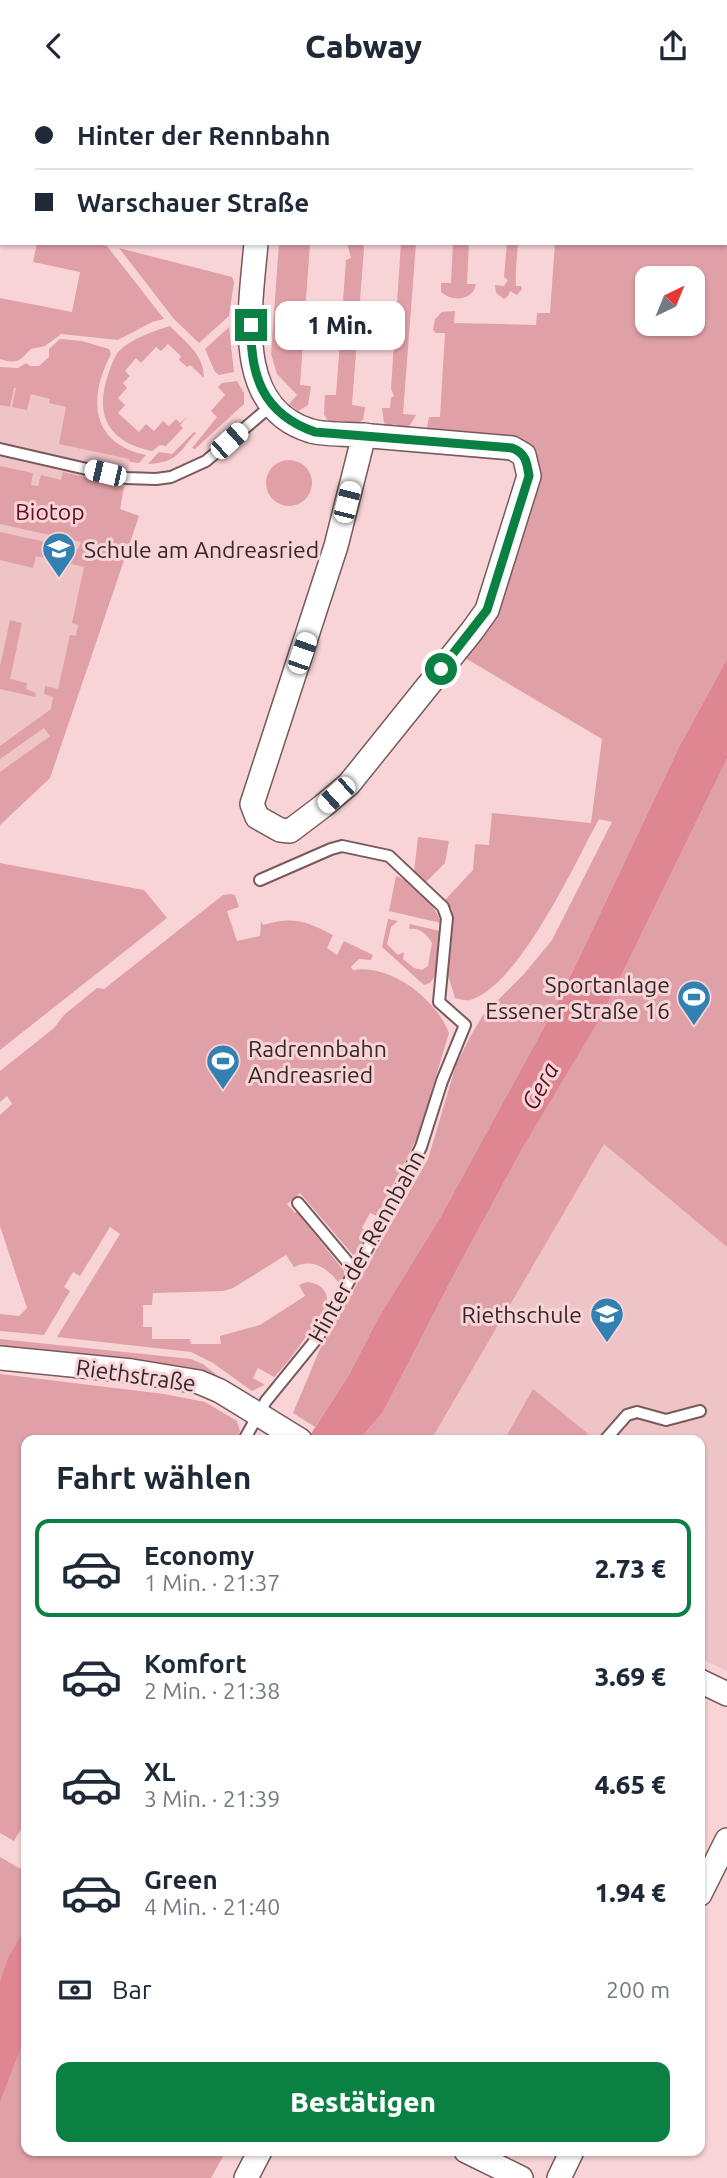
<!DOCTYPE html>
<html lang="de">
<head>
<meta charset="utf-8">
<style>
  :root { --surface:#fff; --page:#f6f6f7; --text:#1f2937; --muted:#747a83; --line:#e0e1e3; --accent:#0b8043 }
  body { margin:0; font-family:Ubuntu,sans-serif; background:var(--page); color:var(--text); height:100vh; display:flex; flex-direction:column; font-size:26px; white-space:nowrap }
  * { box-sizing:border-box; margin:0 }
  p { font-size:23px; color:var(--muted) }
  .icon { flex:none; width:38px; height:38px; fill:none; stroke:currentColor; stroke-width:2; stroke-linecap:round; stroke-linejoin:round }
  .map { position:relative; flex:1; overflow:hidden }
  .sheet { position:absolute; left:21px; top:1344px; width:684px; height:721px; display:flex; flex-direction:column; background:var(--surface); border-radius:14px; box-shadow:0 2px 5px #0004 }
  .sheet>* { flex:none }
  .banner { position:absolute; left:0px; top:0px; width:728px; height:154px; box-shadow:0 2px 5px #0004; display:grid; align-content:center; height:154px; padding:0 35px; background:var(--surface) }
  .needle { width:46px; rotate:43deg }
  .fabs { position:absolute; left:635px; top:175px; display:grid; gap:14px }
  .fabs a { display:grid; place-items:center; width:70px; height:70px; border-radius:14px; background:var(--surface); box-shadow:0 2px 5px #0004; font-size:35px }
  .end { position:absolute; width:32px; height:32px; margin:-16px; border:9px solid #0b8043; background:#fff; box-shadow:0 0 0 4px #fff }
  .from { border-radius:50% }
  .bubble { position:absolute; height:49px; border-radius:14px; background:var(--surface); box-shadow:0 2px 5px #0004; font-size:23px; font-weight:800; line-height:49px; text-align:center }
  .car { position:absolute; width:21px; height:42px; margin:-21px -10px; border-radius:9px; box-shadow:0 0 5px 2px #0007; background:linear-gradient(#fff 24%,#345 0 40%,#fff 0 76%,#345 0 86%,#fff 0) }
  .banner b { display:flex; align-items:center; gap:24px; height:66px; font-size:26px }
  .banner b+b { border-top:2px solid var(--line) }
  .banner i { width:18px; height:18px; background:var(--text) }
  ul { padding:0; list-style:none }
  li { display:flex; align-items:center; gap:21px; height:98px; margin:0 14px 10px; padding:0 21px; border:4px solid transparent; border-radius:14px }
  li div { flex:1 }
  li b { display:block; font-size:26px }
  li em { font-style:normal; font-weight:800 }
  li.on { border-color:var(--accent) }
  li>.icon { width:63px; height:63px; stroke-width:1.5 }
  h2 { padding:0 35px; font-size:32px; line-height:84px }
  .pay { display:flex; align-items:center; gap:18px; height:77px; padding:0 35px; font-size:26px }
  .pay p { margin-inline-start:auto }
  .button { display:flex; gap:14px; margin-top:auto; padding:14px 35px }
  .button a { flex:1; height:80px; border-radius:14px; background:var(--accent); color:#fff; font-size:28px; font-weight:800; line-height:80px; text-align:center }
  header { display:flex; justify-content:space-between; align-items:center; height:91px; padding:0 35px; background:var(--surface); font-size:32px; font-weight:800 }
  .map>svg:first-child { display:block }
  .built { fill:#eec4c7 }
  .green { fill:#e0a0a7; fill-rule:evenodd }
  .water { fill:#de8792 }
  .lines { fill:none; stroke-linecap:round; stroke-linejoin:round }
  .lane-casing { stroke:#78595c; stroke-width:14 }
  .street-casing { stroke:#78595c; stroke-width:26 }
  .secondary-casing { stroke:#78595c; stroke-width:35 }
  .lane { stroke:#fff; stroke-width:10 }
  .street { stroke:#fff; stroke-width:23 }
  .secondary { stroke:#fff; stroke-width:32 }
  .tram { stroke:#564547; stroke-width:2 }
  .route { stroke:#0b8043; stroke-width:9 }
  .labels { text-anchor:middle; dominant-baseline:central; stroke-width:6; stroke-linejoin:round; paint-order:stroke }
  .park-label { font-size:23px; fill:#5c0f22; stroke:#f8d4d7 }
  .poi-label { font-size:23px; fill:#352829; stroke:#f8d4d7; text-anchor:start }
  .street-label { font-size:23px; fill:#352829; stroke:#f8d4d7 }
  .water-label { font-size:24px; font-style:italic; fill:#5c0e22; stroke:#f8d4d7 }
</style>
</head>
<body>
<header><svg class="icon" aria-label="back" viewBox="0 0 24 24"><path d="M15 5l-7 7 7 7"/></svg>Cabway<svg class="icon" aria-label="share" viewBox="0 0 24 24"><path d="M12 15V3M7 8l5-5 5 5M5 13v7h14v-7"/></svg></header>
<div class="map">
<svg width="727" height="2087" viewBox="0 0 727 2087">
  <rect width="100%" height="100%" fill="#f8d4d7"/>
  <!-- built -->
  <path class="built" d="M0,293L70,309L130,368L120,418L139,425L50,687L0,734Z
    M604,1052L727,1156V1580L700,1567V1349H431Z"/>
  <!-- green -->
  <path class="green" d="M573,0H727V70L726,2Z
    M727,147V568L680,654L560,907L441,1125L377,1229L350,1282L315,1336L293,1322L320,1258L428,1068L456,974L470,946L483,924L524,883L552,849L612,731L599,728C575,772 519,895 470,909C465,910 460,908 455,907L448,884L454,827L452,818L445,809L473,779L475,753L489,754L492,722L591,732L602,648L460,564L530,365L426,343L429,326H440L445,242H436L433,239L435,228L442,221L455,220L454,232L536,234L537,222H550L555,152H726ZM648,187H693V233H648Z
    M37,152H97L107,155L164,228L152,231L118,249L61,243L45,255L31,258C19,269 19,274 0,268V207L72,221L80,181L33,171Z
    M279,152H310L300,294L311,295L308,314L298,320L289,313L297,304L277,283L271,263Z
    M347,152H363L364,158L352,314L365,316L363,329L356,334L329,332L324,323L325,304H336L346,169L351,167Z
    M401,152H416L403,323L416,324L410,334L402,339L399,335L394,333L388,336L384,332L382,317H390L391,307L394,305L391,298L395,235L400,220L397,212Z
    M453,152H469L467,193H476C473,210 452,211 441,201V192H451Z
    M507,152H518C517,167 515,182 516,195H521L522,198L517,204L510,200L508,205L504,208L496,202L495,194L504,195L508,189L504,186Z
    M119,157L232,186L234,191L229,225L199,252L174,228Z
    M170,235C185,251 204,263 204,287L190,274L187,276L179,269L181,265L168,253L161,260L156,256L141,272L136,267L125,280L130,285L123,292L127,297L118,307L125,314L118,322L139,341L146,333L154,340L163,330L169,335L176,328L180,332L187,326L180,334L183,337L166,355L160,354L152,360C109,351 94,325 108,284C111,275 114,265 120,259C133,247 153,240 170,235Z
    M229,236L234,281L219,284L215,281L205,258Z
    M60,248L82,250L109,258L111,263C88,307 90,352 146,364L139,372L130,371L129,368L59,353L66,316L49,312L50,308L31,303L27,319L12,316L16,297H14L10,316L0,314V276L18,277L26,272L30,275H39L49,266V258Z
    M237,290L244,302V313L195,358L192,357L217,326L211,320L225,304L218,296L222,292Z
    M194,341L196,342C178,362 178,371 148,373L159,361L172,363Z
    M266 392a23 23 0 1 1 46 0a23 23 0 1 1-46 0Z
    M0,375L33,382L31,394L38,395L41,384L61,389L63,381L124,395L120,418L139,425L50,687L0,734V681L50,645L44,637L0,668V655L51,618L53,606L44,603L45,595L58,598L70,544L76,545L78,534L72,532L84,476L36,465L33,477L0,469V441L78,458L81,451L0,433Z
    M10,529L22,532L10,588L27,592L26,598L36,602L35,606L0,598V575Z
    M727,668V1156L604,1053L431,1349H359L383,1321L458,1176L522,1058L600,928Z
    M418,746L449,750L445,772L426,791L414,781Z
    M0,772L144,799L167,827L0,959Z
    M396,785C412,790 437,816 441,832L389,820Z
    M230,803L235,804L239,816L227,820L237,850L260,845L261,830L263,834C295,825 305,830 333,844L327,857L337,864L344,850L373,864L371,869L359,868L351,876L353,879C391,873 436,908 449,942L418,1045L377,1125L370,1122L362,1137L369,1141L358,1161L353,1164L300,1102L287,1113L295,1122L297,1121L344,1180V1185L339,1192C327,1177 313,1167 294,1176L286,1164L233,1197L223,1200L153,1202L152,1214H143V1236H152V1248H190L191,1253H221L220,1245L260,1234L305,1205L299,1194L307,1191C321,1192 330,1201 326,1215C309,1240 295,1265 274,1286L258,1277L253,1287L265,1294L252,1300L213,1272L191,1261L57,1246L120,1143L110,1136L80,1185L73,1181L64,1196L70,1200L44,1244L0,1240V1223L19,1225L27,1217L0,1135V1024L12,1013L7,1005L0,1011V980L54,937L64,924L97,897L104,898L223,804Z
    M388,828L398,830L391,836L387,853L398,864L404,861L403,868L414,877L422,879L428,875L432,852C427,843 419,836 409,838L410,833L440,840L435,885L430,892L424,894L382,856Z
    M0,1248L191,1268L203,1273L228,1293L0,1259Z
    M0,1283L164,1303L205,1311L237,1330L240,1340L236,1349H26V1729L14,1750L0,1742Z
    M533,1298L592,1346L589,1349H514L507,1344Z
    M0,1766L26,1781V1836L8,1866L0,1890Z
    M26,1944V2060H226L211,2087H0V2012Z"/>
  <!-- water -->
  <path class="water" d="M727,568V668L600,928L522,1058L458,1176L383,1321L359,1349H307L350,1282L377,1229L441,1125L560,907L680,654Z
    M26,1836V1944L0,2012V1890L8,1866Z"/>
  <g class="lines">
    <!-- lane casing -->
    <g class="lane-casing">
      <path id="lane" d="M0,358L126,387L156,388L171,386L206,370L272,314
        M298,1112L356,1181
        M244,1349L266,1310L318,1246L397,1104L421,1056L442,990L465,934L439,911L447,827L443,816L389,765L342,755L331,758L260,789
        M605,1349L627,1324L637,1321L666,1329L700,1320"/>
    </g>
    <!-- street casing -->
    <g class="street-casing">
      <path id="street" d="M267,2V0
        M0,95H2
        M256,152C251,215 231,316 311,340C327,344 347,343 364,344L371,345L512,357L524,364L529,385L487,519L472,540L349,693L323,715L290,740L280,739L257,726L252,713L336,455L364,344
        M0,1267L132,1280L199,1291L220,1300L300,1349
        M700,1590L727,1603
        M700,1803L727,1749
        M466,2060L521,2087
        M246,2087L260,2060
        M559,2087L572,2060"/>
    </g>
    <!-- secondary casing -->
    <g class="secondary-casing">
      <path id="secondary" d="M235,2L237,0
        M0,4L2,5
        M726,92H727"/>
    </g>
    <!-- lane -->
    <use href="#lane" class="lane"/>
    <!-- street -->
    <use href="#street" class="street"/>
    <!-- secondary -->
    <use href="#secondary" class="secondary"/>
    <!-- tram -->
    <path class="tram" d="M0,28L2,29
      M0,39H2
      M726,112H727
      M726,123H727"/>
  </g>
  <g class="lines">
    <!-- route -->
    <path class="route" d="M251,234C250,285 263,323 315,341L512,357C526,362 527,372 529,385L487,519L441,578"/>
  </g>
  <!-- icons -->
  <defs>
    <g id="school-pin" transform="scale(1.75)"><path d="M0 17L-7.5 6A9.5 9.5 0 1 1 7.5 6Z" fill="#3380b3" stroke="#f8d4d7"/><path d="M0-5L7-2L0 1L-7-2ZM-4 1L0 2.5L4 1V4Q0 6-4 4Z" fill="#fff"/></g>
    <g id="stadium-pin" transform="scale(1.75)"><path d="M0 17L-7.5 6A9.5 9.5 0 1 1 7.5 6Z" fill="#3380b3" stroke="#f8d4d7"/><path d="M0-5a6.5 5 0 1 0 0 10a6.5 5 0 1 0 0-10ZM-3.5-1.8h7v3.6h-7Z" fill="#fff"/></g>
  </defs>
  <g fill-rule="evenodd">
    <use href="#school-pin" x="59" y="458"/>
    <use href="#stadium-pin" x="694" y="906"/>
    <use href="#stadium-pin" x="223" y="970"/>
    <use href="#school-pin" x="607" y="1223"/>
  </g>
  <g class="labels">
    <!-- park labels -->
    <g class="park-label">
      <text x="50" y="420">Biotop</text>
    </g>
    <!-- poi labels -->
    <g class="poi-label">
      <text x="84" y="458">Schule am Andreasried</text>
      <text x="670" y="893" text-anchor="end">Sportanlage<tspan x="670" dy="26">Essener Straße 16</tspan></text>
      <text x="248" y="957">Radrennbahn<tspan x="248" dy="26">Andreasried</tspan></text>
      <text x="582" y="1223" text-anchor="end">Riethschule</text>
    </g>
    <!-- street labels -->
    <g class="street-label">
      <text transform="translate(366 1155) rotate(-61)">Hinter der Rennbahn</text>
      <text transform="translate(136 1284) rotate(8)">Riethstraße</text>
    </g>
    <!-- water labels -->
    <g class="water-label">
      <text transform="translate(540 995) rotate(-61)">Gera</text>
    </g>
  </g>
</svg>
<div class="fabs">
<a><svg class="needle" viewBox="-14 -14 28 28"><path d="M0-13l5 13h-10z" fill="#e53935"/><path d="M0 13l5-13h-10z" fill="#747a83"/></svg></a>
</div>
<i class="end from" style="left:441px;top:578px"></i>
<i class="end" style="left:251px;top:234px"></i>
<div class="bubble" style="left:275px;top:210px;width:130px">1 Min.</div>
<i class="car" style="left:229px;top:350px;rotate:48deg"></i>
<i class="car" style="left:105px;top:382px;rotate:283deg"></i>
<i class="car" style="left:347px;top:411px;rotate:14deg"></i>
<i class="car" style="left:302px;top:562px;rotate:19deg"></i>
<i class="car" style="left:336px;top:704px;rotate:228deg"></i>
<div class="banner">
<b><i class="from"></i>Hinter der Rennbahn</b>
<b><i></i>Warschauer Straße</b>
</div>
<section class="sheet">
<h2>Fahrt wählen</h2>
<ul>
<li class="on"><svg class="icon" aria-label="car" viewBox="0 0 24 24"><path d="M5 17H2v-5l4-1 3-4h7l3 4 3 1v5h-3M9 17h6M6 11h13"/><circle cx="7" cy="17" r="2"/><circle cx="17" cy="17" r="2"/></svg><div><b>Economy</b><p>1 Min. · 21:37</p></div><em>2.73 €</em></li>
<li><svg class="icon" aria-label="car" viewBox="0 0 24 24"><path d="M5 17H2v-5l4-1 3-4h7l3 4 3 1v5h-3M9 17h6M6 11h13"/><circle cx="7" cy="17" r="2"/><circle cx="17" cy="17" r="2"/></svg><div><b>Komfort</b><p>2 Min. · 21:38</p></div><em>3.69 €</em></li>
<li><svg class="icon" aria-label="car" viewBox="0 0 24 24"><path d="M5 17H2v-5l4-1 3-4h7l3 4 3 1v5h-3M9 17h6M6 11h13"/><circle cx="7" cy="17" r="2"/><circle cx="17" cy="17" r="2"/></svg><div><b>XL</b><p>3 Min. · 21:39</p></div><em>4.65 €</em></li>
<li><svg class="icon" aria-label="car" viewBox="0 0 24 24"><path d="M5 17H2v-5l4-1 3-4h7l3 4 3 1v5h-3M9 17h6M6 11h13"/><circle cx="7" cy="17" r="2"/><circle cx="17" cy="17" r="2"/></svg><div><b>Green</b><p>4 Min. · 21:40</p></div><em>1.94 €</em></li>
</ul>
<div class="pay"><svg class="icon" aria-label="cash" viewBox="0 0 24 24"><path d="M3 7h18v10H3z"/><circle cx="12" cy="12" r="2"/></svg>Bar<p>200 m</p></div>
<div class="button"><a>Bestätigen</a></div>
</section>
</div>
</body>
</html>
